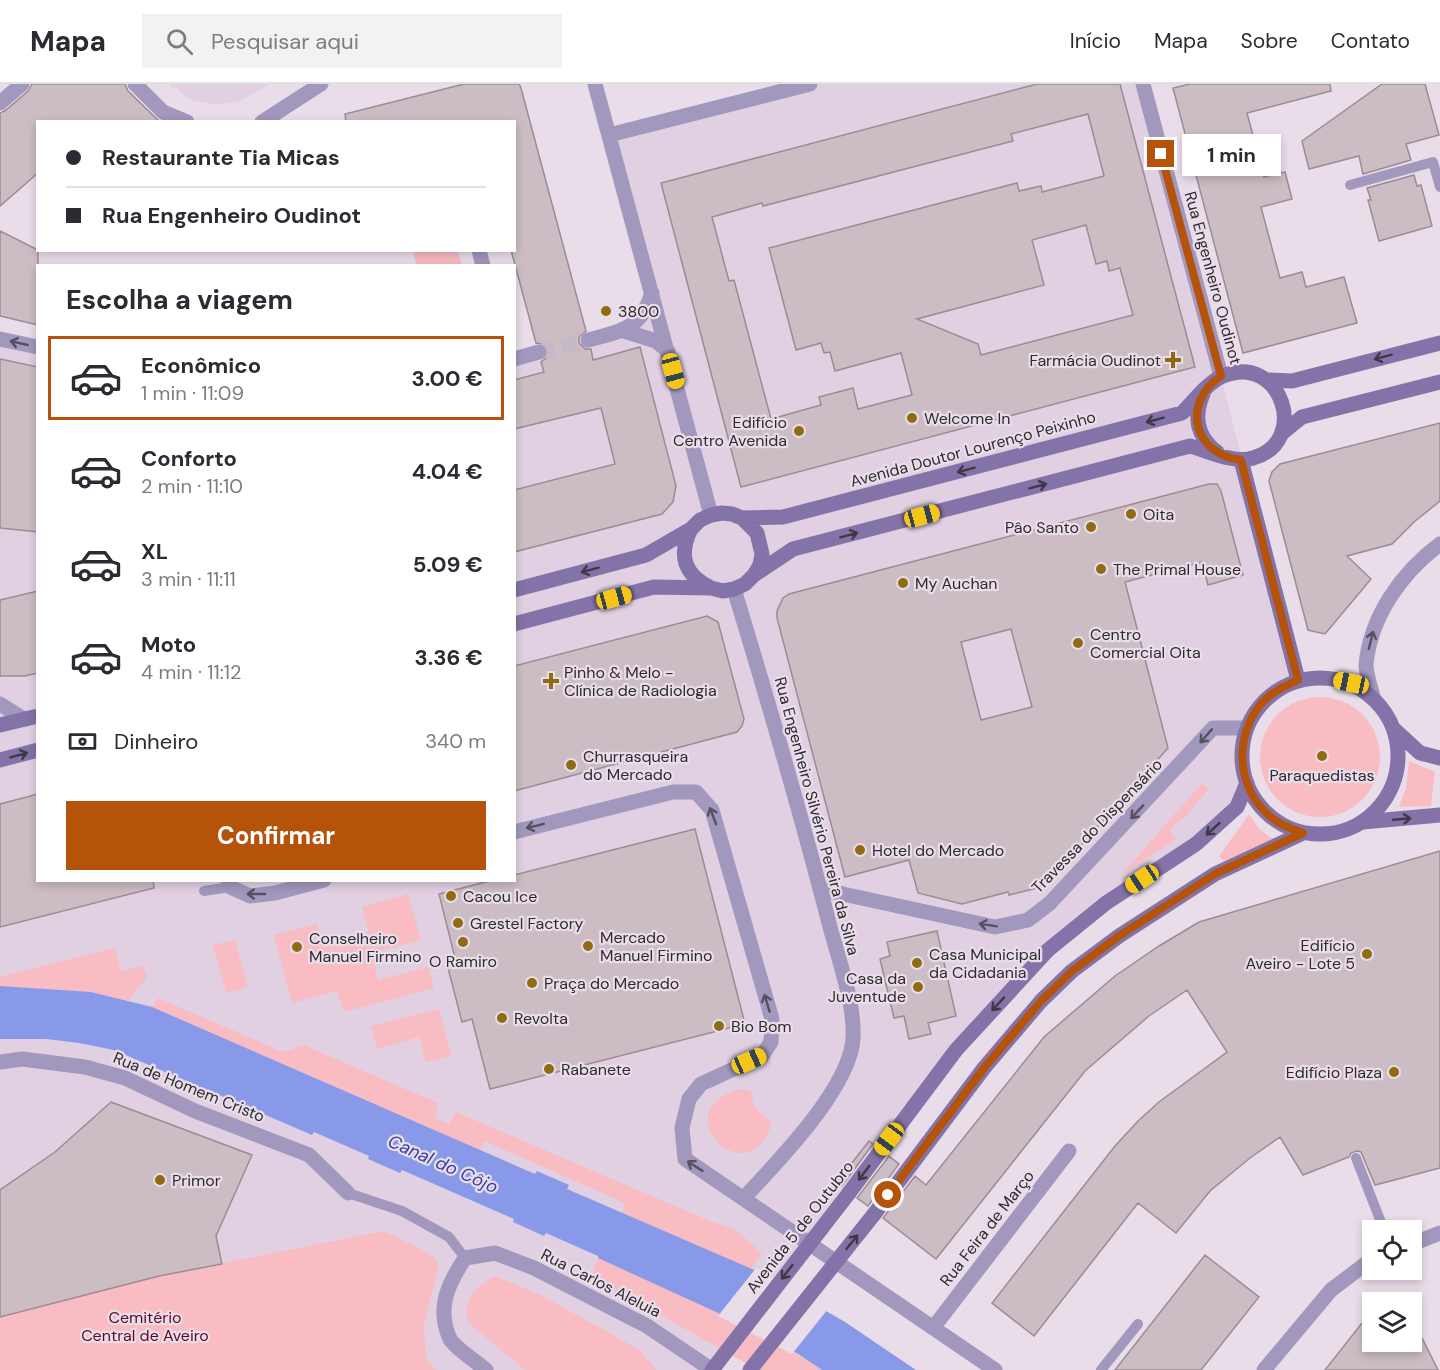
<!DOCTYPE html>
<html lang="pt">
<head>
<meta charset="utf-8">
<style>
  :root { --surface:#fff; --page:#f2f2f3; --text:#2b2b33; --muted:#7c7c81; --line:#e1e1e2; --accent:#b45309 }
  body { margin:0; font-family:"DM Sans",sans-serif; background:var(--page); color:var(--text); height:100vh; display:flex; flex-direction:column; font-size:22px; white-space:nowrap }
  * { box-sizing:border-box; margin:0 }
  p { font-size:20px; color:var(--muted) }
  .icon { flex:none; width:33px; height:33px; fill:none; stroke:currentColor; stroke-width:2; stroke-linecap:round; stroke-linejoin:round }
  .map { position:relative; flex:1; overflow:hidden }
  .side { position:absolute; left:36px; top:180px; width:480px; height:618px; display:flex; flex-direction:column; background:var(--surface); border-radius:0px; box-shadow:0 3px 9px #0003 }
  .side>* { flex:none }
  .guide { position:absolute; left:36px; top:36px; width:480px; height:132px; border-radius:0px; box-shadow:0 3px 9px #0003; display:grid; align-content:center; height:132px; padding:0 30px; background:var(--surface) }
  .controls { position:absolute; left:1362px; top:1136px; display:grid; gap:12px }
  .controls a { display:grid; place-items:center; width:60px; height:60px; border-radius:0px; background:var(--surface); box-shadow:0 3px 9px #0003; font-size:30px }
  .end { position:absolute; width:27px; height:27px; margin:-14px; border:8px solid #b45309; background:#fff; box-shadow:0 0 0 3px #fff }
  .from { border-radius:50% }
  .bubble { position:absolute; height:42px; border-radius:0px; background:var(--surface); box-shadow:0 3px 9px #0003; font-size:20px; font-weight:700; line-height:42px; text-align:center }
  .car { position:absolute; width:18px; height:36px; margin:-18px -9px; border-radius:8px; box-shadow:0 0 4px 2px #0007; background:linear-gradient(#f5c518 24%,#345 0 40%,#f5c518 0 76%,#345 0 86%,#f5c518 0) }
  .guide b { display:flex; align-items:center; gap:21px; height:57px; font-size:22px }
  .guide b+b { border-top:2px solid var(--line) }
  .guide i { width:15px; height:15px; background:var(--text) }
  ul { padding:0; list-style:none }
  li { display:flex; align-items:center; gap:18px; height:84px; margin:0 12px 9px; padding:0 18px; border:3px solid transparent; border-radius:0px }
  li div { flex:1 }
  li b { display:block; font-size:22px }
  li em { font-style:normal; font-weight:700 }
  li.selected { border-color:var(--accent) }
  li>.icon { width:54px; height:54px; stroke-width:1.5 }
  h2 { padding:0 30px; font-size:27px; line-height:72px }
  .pay { display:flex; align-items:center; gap:15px; height:66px; padding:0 30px; font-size:22px }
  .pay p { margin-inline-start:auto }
  .cta { display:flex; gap:12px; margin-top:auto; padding:12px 30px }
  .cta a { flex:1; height:69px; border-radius:0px; background:var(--accent); color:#fff; font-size:24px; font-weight:700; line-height:69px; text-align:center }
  header { display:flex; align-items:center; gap:36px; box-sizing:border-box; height:84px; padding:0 30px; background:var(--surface); border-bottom:2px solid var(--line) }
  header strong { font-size:28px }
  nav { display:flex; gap:33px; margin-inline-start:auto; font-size:21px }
  .search { width:420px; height:54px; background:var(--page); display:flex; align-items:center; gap:15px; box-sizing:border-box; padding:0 21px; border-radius:0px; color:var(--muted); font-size:22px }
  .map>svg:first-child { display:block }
  .built { fill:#e0d0e2 }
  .green { fill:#fabcc3 }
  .water { fill:#8999ea }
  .pier { fill:#e9ddea }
  .building { fill:#ccbcc4; stroke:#9b8c94; stroke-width:1.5; fill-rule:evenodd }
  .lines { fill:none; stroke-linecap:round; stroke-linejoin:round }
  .street-tunnel { stroke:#c4b9c4; stroke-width:15; stroke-dasharray:15 8; stroke-linecap:butt }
  .lane { stroke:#a297bc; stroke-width:10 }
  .street { stroke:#a297bc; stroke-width:15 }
  .secondary { stroke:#8373a8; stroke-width:15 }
  .secondary-bridge { stroke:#8373a8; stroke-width:15 }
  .oneway { stroke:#575060 }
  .oneway2 { stroke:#3f3946 }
  .route { stroke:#b45309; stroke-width:8 }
  .poi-dot { fill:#906b11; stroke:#e9ddea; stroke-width:2 }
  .labels { text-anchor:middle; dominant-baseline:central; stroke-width:4.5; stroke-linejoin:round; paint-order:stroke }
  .street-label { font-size:16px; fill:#2e2a2e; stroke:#e9ddea }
  .poi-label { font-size:16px; fill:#2e2a2e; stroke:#e9ddea; text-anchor:start }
  .park-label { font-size:16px; fill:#610823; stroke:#e9ddea }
  .water-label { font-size:18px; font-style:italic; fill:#38409d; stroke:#e9ddea }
</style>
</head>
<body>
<header>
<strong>Mapa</strong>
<div class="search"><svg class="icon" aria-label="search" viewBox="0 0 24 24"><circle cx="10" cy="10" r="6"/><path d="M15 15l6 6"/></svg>Pesquisar aqui</div>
<nav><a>Início</a><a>Mapa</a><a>Sobre</a><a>Contato</a></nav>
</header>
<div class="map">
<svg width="1440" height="1286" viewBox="0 0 1440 1286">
  <rect width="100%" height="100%" fill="#e9ddea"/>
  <!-- built -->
  <path class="built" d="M169,0H270L240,17L215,21L192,16L183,10L175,2L173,4Z
    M810,0H1143L1221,292L1298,596L1276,607L1258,623L1246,644L1242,662V681L1247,699L1237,723L1106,819L956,966L712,1286H0V255L37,263L38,796H514L515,275L624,247L648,222L609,51Z"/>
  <!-- green -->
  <path class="green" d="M413,167H458L462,181H416Z
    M1260 673a60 60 0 1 1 120 0a60 60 0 1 1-120 0Z
    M1409,677L1435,688L1431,722L1399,723L1406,704Z
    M1202,699L1209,705L1185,733L1169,746L1176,755L1121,791Z
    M1249,730L1259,745L1274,756L1224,778L1219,772Z
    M408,810L421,856L372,869L378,896L428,883L434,904L344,928L337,907L292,919L274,851L317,840L323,860L369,848L362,823Z
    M235,856L248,903L226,909L213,861Z
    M115,864L121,887L143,882L147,893L128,917L91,908L0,902V893Z
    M158,914L283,968L303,961L438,1019L435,1034L449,1040L456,1028L710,1137L736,1146L762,1169L751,1185L622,1129L625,1119L484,1057L480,1066L152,923Z
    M439,925L451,972L426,978L419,953L377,965L371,942Z
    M742,1005L751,1007L754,1022L772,1039C746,1116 661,1022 742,1005Z
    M384,1147L427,1168L438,1178L436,1194L424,1239L426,1276L437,1286H0V1233L159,1192Z
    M598,1174C673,1208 753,1240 822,1286H758L592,1192Z
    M495,1192L541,1211L638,1265L657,1286H525L469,1239C461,1217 476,1202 495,1192Z"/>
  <!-- water -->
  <path class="water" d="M0,902L91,908L152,923L535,1090L537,1087L569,1101L567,1105L759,1188L845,1238L916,1286H822L798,1270L716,1228L598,1174V1172L546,1149L544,1152L513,1138L514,1135L402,1086L400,1089L368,1075L369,1072L314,1048L312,1051L114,966L79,959L46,955H0Z"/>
  <!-- pier -->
  <path class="pier" d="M756,1184L828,1225L792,1270L718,1232Z"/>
  <!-- building -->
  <path class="building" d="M32,0H125L128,7L160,38H38V89L0,122V29L6,26L28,7Z
    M464,0H519L521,4L586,247L579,253V259L585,265H591L593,276L640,263L676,402L673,418L662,430L514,468V406L615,380L601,324L514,345V296L544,288L541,278L546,274L549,270L545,261L536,259L511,166H514V38H346L345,30Z
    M1037,0H1120L1195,283L741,403L661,99ZM1088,30L1104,92L1042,108L1041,102L1019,107L1017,99L769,164L796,266L821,259L824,269L830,268L835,287L901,269L912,311L858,325L853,304L819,313L821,321L771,335L734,196L729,197L712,133L762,119L763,122L1013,57L1011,50ZM1086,141L1096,180L1107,177L1109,187L1120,184L1133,231L981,271L978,260L917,235L1044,201L1032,156Z
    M1190,0H1330L1331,7L1247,29L1264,93L1285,88L1292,115L1261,123L1280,194L1302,188L1306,203L1344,193L1357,239L1243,269L1173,4Z
    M1382,0H1425L1439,51L1406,60L1411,76L1363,90L1359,72L1309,85L1302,57Z
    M1414,91L1417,102L1421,101L1432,142L1379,157L1368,116H1371L1367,104Z
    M0,147L38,166V241L0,232Z
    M0,275L38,283V448L0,444Z
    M1440,339V417L1414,438L1392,460L1347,472L1371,495L1325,550L1308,546L1269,397L1272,388L1280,380Z
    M1209,400H1217L1221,407L1243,491L1208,501L1202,478L1125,498L1168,664L1045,802L1009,811L1008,808L962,820L918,809L909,776L845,793L777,534V527L783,514L789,510ZM1011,545L1032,623L981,636L961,558Z
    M38,507V589L25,592H0V516Z
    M707,532L718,538L744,635L742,642L737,648L514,707V582Z
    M38,710V796H153L154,804L0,843V720Z
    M695,745L745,940L490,1005L472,935L462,938L448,884L457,882L439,810L493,796H514V791Z
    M1440,767V1084L1375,1101L1361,1068L1357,1067L1351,1069L1349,1073L1303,1091L1280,1053L1250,1074L1210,1107L1176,1149L1138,1119L1034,1252L992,1219L1115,1062L1138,1037L1159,1018L1227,968L1187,906L1149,932L1085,987L936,1175L883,1134L915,1092L926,1101L1044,953L1115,892L1159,862L1199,838Z
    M937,847L956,932L928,939L931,950L909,955L904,932L894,934L880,875L890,872L887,858Z
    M111,1018L252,1071L216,1152L222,1180L159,1192L0,1233V1106L55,1068Z
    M869,1057L873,1060L842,1102L837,1098Z
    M889,1072L899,1080L868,1122L857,1114Z
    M1205,1171L1259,1213L1201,1286H1115Z
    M1372,1233V1257H1412V1234L1438,1286H1325L1362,1239Z"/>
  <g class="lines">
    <!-- street-tunnel -->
    <path class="street-tunnel" d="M539,268L588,256"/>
    <!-- lane -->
    <path class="lane" d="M1350,101L1433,78L1440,103
      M204,807L230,803
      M1356,1074L1384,1146
      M348,1109L402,1127L449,1153L465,1174
      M1101,1286L1138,1240"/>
    <!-- street -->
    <path class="street" d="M135,0L163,28L187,38
      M595,0L711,431
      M1143,0L1221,292
      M0,19L22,0
      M262,38L321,0
      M609,51L810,0
      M479,166L483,182
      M624,247L656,257L668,267
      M0,255L38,263
      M588,256C622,247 641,245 652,209
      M514,275L539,268
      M734,505C768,617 801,730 830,843C839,877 860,934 851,967C838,1016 778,1077 744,1114
      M1373,613C1371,603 1366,591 1366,581C1370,533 1402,488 1440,460
      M0,620L24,635
      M514,748L673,708H696L712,726L772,935L771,958L762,972L701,1000L689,1015L682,1044L685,1075L995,1286
      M228,796L230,803L250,812L275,809L324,796
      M820,805L995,843L1028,836L1050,819L1213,644H1246
      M0,978L22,975L85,983L125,994L195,1027L309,1071L348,1109
      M1412,1160L1440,1149
      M933,1244L1069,1067
      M486,1286C478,1279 455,1264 450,1255C436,1224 448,1200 465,1174L495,1169L534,1184L647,1242L712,1286
      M1264,1286L1331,1206L1372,1175"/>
    <!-- secondary -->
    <path class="secondary" d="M1268,296L1292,297L1440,259
      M1203,310C1193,333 1197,353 1217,368
      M1281,350L1302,333L1440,298
      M1241,376L1298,596
      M691,445C678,471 684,491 711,504
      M514,506L646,471L691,445L700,436L711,431L722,429L732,430L742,434L757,449L762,470L760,481L754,491
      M514,540L654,503L711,504L723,507L734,505L745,500L754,491L793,465L1190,362C1209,367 1234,380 1253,374C1311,358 1281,268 1223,292C1208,298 1194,317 1182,329L783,433L742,434
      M1242 672a78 78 0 1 1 156 0a78 78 0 1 1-156 0Z
      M0,641L38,632
      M1395,646L1420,669L1440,674
      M0,676L38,666
      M1363,738L1440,731
      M849,1109L956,966L1048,866L1106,819L1196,760L1237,723L1247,699
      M875,1129L984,984L1041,917L1072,887L1119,852L1215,790L1303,749"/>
    <!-- secondary-bridge -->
    <path class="secondary-bridge" d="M712,1286L849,1109
      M750,1286L875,1129"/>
  </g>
  <!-- one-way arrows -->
  <defs><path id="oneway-shaft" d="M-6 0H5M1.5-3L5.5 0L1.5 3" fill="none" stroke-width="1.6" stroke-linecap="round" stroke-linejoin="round" transform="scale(1.5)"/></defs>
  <g class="oneway">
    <use href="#oneway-shaft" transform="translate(19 259) rotate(-167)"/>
    <use href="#oneway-shaft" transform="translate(1371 556) rotate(-76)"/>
    <use href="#oneway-shaft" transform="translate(1206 652) rotate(131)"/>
    <use href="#oneway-shaft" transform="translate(1137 728) rotate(133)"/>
    <use href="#oneway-shaft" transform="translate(713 732) rotate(-111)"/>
    <use href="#oneway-shaft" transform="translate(535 742) rotate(166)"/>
    <use href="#oneway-shaft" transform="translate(256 810) rotate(180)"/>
    <use href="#oneway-shaft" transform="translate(988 841) rotate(-171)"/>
    <use href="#oneway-shaft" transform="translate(767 919) rotate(-107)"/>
    <use href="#oneway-shaft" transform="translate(695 1082) rotate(-147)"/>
  </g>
  <g class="oneway2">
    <use href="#oneway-shaft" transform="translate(1383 273) rotate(165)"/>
    <use href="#oneway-shaft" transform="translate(1155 336) rotate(165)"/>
    <use href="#oneway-shaft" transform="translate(966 386) rotate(165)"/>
    <use href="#oneway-shaft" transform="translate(1038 402) rotate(-15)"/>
    <use href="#oneway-shaft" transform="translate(849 451) rotate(-15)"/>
    <use href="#oneway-shaft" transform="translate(590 486) rotate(165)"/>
    <use href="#oneway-shaft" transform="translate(19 671) rotate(-15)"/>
    <use href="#oneway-shaft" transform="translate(1402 735) rotate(-5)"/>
    <use href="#oneway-shaft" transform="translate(1213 745) rotate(138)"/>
    <use href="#oneway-shaft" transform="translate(998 920) rotate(133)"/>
    <use href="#oneway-shaft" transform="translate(864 1089) rotate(127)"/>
    <use href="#oneway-shaft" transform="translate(852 1158) rotate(-51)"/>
    <use href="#oneway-shaft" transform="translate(787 1188) rotate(128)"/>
  </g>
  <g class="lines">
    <!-- route -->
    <path class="route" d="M888,1111L984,984L1041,917L1072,887L1119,852L1215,790L1303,749C1295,746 1285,743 1278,738C1239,713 1232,661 1257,625C1267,610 1283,603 1298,596L1241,376C1193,370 1181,319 1221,292L1161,70"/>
  </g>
  <!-- markers -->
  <g class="poi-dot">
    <circle cx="606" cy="227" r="6"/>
    <path d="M1170 267h6v6h6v6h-6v6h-6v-6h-6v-6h6z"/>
    <circle cx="912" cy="334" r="6"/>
    <circle cx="799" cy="347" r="6"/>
    <circle cx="1131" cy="430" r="6"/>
    <circle cx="1091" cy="443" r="6"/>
    <circle cx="1101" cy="485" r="6"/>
    <circle cx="903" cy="499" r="6"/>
    <circle cx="1078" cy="559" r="6"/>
    <path d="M548 588h6v6h6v6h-6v6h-6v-6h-6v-6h6z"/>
    <circle cx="1322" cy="672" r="6"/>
    <circle cx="571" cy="681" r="6"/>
    <circle cx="860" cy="766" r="6"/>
    <circle cx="451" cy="812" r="6"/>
    <circle cx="458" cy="839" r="6"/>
    <circle cx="463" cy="858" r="6"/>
    <circle cx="588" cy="862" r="6"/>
    <circle cx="297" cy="863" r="6"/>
    <circle cx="1367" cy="870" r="6"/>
    <circle cx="917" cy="879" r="6"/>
    <circle cx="532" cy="899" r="6"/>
    <circle cx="918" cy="903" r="6"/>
    <circle cx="502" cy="934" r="6"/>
    <circle cx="719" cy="942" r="6"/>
    <circle cx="549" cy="985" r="6"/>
    <circle cx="1394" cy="988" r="6"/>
    <circle cx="160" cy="1096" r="6"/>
  </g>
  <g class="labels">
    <!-- street labels -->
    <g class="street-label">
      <text transform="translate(1213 194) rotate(75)">Rua Engenheiro Oudinot</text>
      <text transform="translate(973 365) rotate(-15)">Avenida Doutor Lourenço Peixinho</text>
      <text transform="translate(817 732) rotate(75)">Rua Engenheiro Silvério Pereira da Silva</text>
      <text transform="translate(1097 742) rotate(-46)">Travessa do Dispensário</text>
      <text transform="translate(189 1003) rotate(22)">Rua de Homem Cristo</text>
      <text transform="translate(800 1143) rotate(-52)">Avenida 5 de Outubro</text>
      <text transform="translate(987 1144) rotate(-52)">Rua Feira de Março</text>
      <text transform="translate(601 1199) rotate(27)">Rua Carlos Aleluia</text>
    </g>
    <!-- poi labels -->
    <g class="poi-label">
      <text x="618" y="227">3800</text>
      <text x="1161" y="276" text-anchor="end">Farmácia Oudinot</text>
      <text x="924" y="334">Welcome In</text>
      <text x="787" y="338" text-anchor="end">Edifício<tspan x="787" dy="18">Centro Avenida</tspan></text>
      <text x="1143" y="430">Oita</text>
      <text x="1079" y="443" text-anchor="end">Pâo Santo</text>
      <text x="1113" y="485">The Primal House</text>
      <text x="915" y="499">My Auchan</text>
      <text x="1090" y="550">Centro<tspan x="1090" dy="18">Comercial Oita</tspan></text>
      <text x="564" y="588">Pinho &amp; Melo -<tspan x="564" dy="18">Clínica de Radiologia</tspan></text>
      <text x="583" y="672">Churrasqueira<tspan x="583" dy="18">do Mercado</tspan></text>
      <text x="1322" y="691" text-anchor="middle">Paraquedistas</text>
      <text x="872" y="766">Hotel do Mercado</text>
      <text x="463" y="812">Cacou Ice</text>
      <text x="470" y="839">Grestel Factory</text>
      <text x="600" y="853">Mercado<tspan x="600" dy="18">Manuel Firmino</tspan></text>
      <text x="309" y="854">Conselheiro<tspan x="309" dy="18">Manuel Firmino</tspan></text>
      <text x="1355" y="861" text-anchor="end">Edifício<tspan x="1355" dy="18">Aveiro - Lote 5</tspan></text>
      <text x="929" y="870">Casa Municipal<tspan x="929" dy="18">da Cidadania</tspan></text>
      <text x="463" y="877" text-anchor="middle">O Ramiro</text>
      <text x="906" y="894" text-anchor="end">Casa da<tspan x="906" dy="18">Juventude</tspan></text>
      <text x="544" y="899">Praça do Mercado</text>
      <text x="514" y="934">Revolta</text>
      <text x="731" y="942">Bio Bom</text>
      <text x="561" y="985">Rabanete</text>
      <text x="1382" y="988" text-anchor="end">Edifício Plaza</text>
      <text x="172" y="1096">Primor</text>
    </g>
    <!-- park labels -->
    <g class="park-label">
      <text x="145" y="1233">Cemitério<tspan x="145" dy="18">Central de Aveiro</tspan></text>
    </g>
    <!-- water labels -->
    <g class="water-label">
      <text transform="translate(443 1080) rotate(24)">Canal do Côjo</text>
    </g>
  </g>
</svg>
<div class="controls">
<a><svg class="icon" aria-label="locate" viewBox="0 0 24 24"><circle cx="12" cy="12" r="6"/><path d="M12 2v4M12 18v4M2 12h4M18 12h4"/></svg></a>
<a><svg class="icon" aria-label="layers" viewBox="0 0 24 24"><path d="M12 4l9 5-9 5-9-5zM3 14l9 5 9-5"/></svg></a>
</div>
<i class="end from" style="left:888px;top:1111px"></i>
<i class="end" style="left:1161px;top:70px"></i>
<div class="bubble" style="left:1182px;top:50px;width:99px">1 min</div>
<i class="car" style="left:673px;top:287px;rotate:165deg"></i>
<i class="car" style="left:922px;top:432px;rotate:75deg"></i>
<i class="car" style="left:614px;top:514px;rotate:75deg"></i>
<i class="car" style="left:1351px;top:599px;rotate:282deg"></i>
<i class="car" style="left:1142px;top:795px;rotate:237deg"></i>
<i class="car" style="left:749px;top:977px;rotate:66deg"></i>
<i class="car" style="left:889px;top:1055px;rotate:217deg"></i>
<div class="guide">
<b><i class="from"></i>Restaurante Tia Micas</b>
<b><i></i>Rua Engenheiro Oudinot</b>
</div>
<section class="side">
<h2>Escolha a viagem</h2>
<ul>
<li class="selected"><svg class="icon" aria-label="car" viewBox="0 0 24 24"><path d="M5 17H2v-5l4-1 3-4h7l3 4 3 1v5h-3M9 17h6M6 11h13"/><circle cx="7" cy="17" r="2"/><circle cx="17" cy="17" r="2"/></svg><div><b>Econômico</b><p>1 min · 11:09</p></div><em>3.00 €</em></li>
<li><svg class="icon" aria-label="car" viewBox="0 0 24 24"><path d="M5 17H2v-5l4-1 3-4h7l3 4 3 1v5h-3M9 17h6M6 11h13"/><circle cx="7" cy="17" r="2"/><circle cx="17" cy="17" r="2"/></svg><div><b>Conforto</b><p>2 min · 11:10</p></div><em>4.04 €</em></li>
<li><svg class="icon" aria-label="car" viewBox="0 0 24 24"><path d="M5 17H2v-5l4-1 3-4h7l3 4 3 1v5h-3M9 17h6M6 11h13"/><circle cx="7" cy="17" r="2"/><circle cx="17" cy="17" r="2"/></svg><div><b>XL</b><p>3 min · 11:11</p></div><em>5.09 €</em></li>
<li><svg class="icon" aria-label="car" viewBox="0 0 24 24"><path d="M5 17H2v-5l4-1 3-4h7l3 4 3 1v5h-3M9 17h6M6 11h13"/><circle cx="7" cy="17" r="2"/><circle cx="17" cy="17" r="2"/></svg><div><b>Moto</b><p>4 min · 11:12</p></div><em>3.36 €</em></li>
</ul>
<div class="pay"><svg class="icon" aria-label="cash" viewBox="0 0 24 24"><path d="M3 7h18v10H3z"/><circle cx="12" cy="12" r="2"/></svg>Dinheiro<p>340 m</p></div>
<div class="cta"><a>Confirmar</a></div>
</section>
</div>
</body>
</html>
